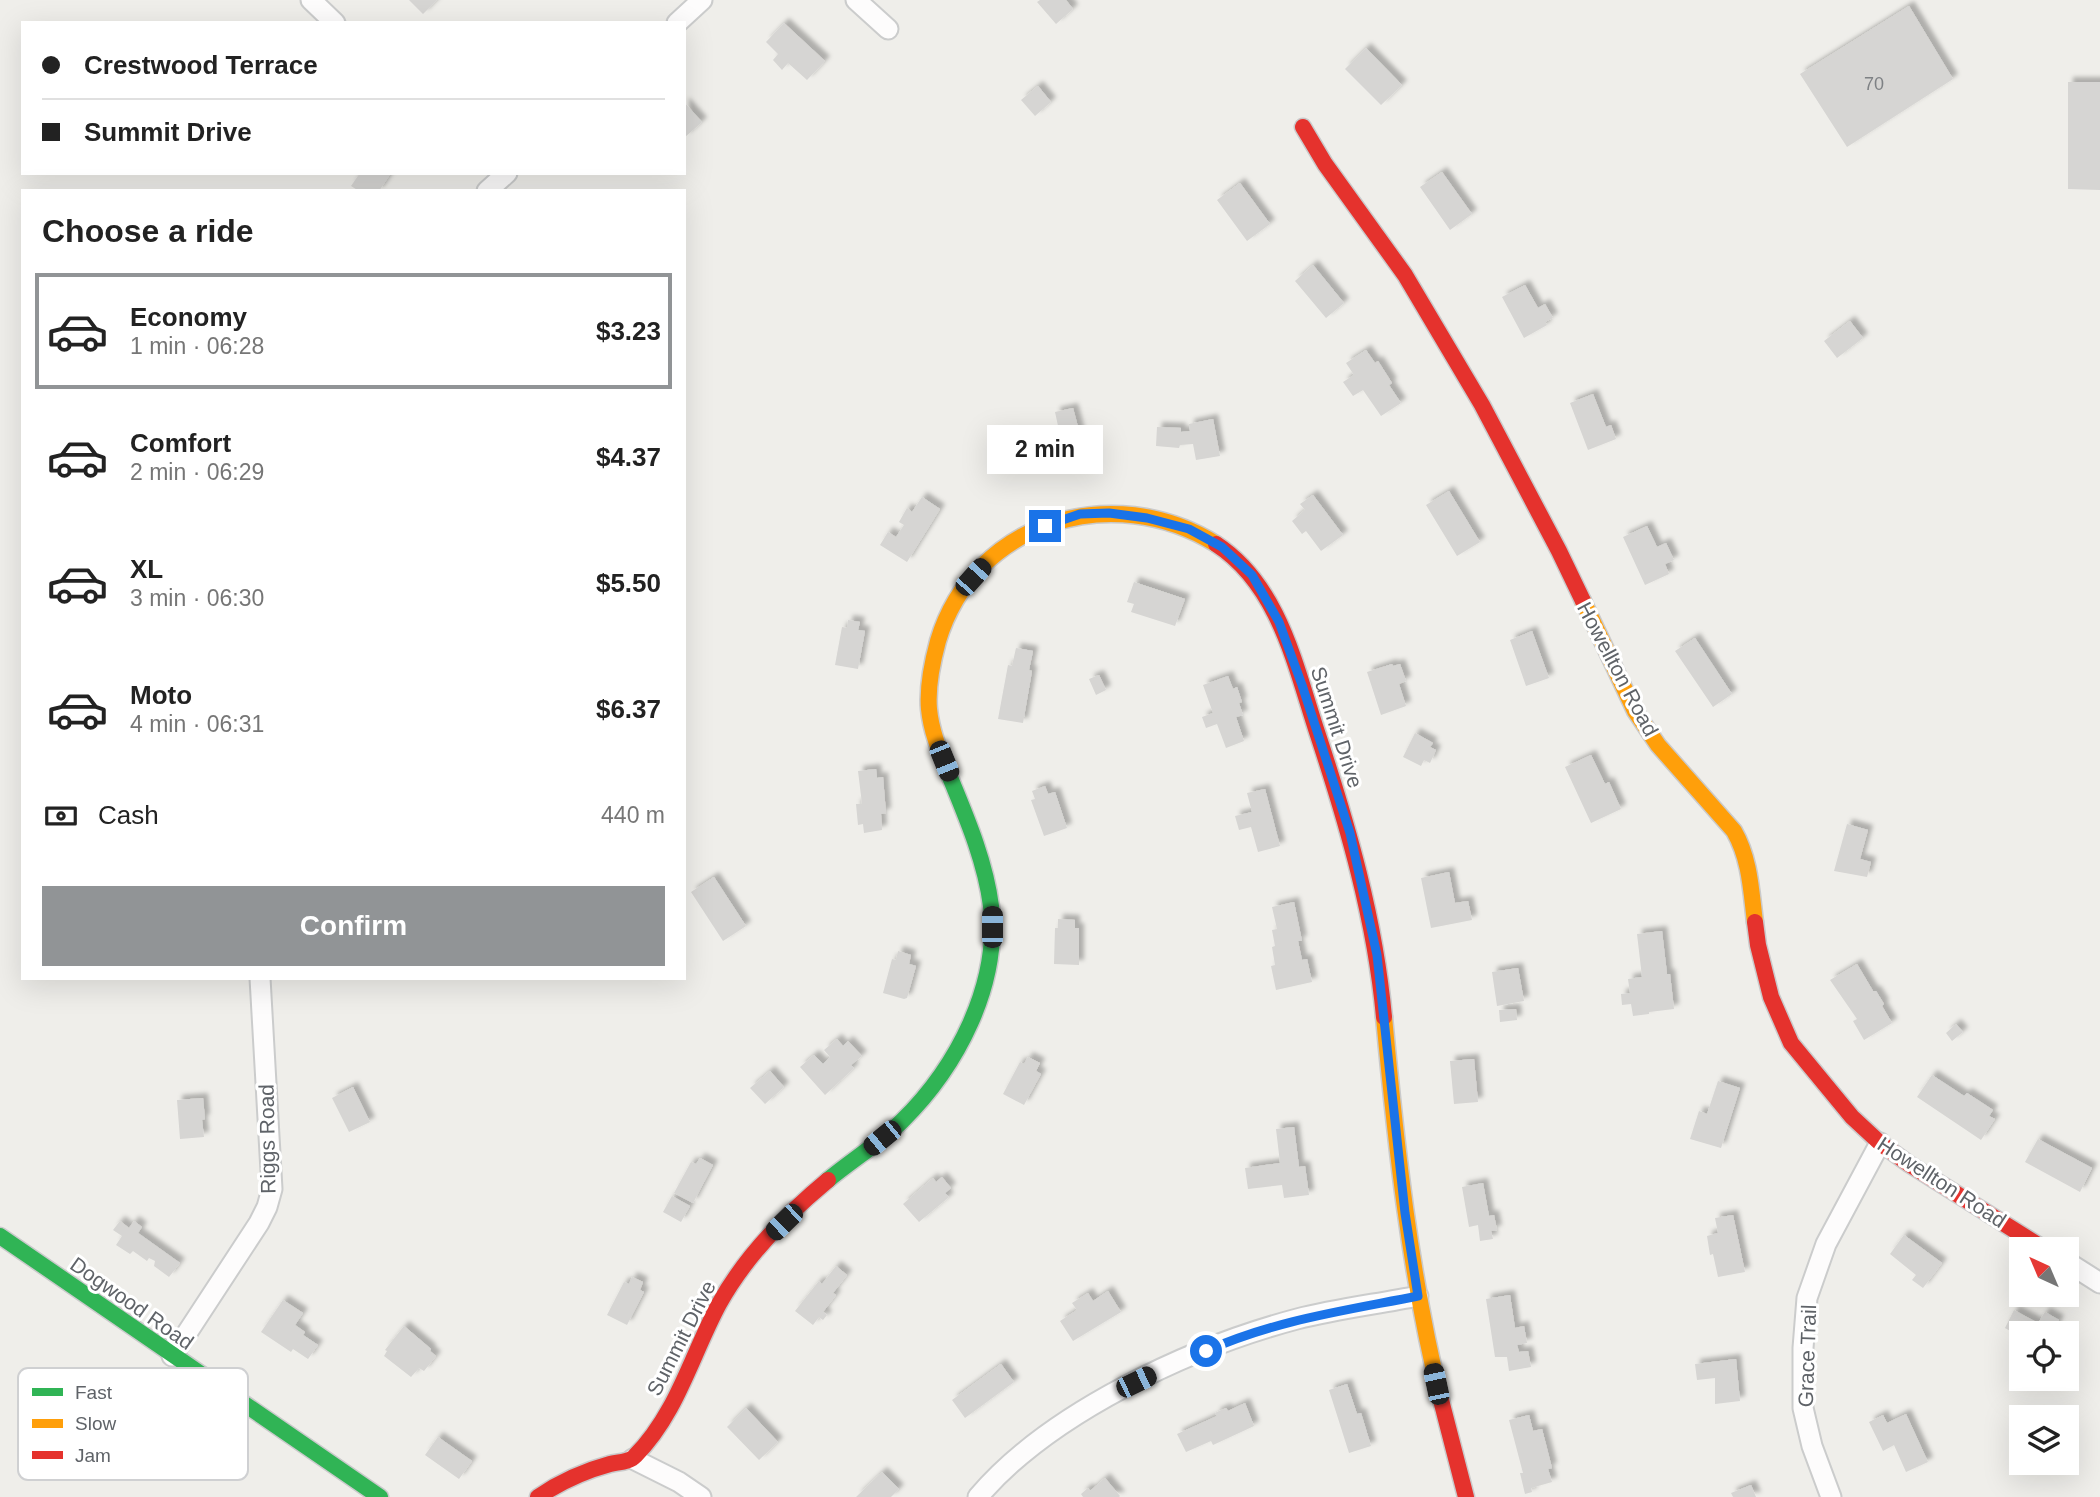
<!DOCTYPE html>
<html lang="en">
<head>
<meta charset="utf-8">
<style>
  :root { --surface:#fff; --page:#f6f6f6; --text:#222; --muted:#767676; --line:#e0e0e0; --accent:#919496 }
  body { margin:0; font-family:Arial,sans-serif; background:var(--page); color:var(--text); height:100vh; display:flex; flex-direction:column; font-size:26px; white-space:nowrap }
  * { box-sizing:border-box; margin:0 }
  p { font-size:23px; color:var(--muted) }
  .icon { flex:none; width:38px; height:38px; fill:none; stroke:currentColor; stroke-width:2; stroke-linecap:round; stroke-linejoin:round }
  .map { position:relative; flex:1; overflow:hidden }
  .details { position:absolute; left:21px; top:189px; width:665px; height:791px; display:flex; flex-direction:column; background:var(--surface); border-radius:0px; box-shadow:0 7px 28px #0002 }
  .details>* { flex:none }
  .banner { position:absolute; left:21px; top:21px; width:665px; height:154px; border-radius:0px; box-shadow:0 7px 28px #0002; display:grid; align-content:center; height:154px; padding:0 21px; background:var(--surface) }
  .needle { width:46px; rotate:316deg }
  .controls { position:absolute; left:2009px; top:1237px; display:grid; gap:14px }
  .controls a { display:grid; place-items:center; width:70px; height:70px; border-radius:0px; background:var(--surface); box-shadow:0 7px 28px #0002; font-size:35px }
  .end { position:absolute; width:32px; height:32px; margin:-16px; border:9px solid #1a73e8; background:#fff; box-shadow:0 0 0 4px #fff }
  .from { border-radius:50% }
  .bubble { position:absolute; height:49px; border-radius:0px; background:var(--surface); box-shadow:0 7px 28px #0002; font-size:23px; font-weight:800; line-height:49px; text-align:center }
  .car { position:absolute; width:21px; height:42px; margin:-21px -10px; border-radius:9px; box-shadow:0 0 5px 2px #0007; background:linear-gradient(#222 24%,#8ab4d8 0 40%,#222 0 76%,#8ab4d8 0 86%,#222 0) }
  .banner b { display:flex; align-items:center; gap:24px; height:66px; font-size:26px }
  .banner b+b { border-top:2px solid var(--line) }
  .banner i { width:18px; height:18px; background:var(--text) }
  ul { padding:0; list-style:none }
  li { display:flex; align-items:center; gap:21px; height:116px; margin:0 14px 10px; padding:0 7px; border:4px solid transparent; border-radius:0px }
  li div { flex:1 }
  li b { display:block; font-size:26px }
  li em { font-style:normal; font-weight:800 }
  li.current { border-color:var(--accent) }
  li>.icon { width:63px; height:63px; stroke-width:1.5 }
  h2 { padding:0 21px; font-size:32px; line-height:84px }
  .pay { display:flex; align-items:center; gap:18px; height:77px; padding:0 21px; font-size:26px }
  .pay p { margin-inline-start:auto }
  .cta { display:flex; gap:14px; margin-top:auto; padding:14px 21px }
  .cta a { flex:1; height:80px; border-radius:0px; background:var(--accent); color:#fff; font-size:28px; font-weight:800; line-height:80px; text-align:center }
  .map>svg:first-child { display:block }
  .building { fill:#d6d5d3; filter:url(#shadow) }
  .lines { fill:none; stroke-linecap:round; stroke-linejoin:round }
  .street-casing { stroke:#cbcccc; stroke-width:23 }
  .fast-casing { stroke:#cacacb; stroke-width:19 }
  .slow-casing { stroke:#cacacb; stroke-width:19 }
  .jam-casing { stroke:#cacacb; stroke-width:19 }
  .street { stroke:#fdfcfc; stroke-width:19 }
  .fast { stroke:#30b455; stroke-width:16 }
  .slow { stroke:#ff9f0a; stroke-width:16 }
  .jam { stroke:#e5322d; stroke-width:16 }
  .route { stroke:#1a73e8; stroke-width:9 }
  .labels { text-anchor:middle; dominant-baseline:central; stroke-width:6; stroke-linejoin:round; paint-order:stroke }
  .number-label { font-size:18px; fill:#7e8184 }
  .street-label { font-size:21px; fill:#5f6368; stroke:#fff }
  .key { fill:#fff; stroke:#cfd0d2; stroke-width:2 }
  .key-label { font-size:19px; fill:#5f6368 }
</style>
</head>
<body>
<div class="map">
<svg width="2100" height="1497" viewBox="0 0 2100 1497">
  <defs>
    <filter id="shadow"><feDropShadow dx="5" dy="-5" stdDeviation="2" flood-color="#0004"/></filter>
  </defs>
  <rect width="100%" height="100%" fill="#efeeea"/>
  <!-- building -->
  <path class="building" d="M409,0H437L423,14Z
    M1040,0H1066L1073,9L1056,24L1037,2Z
    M1909,6L1953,79L1847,147L1800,74Z
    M784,23L825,61L807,80L788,63L782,70L773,60L778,54L766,42Z
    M1366,48L1402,85L1381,105L1345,69Z
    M2068,82H2100V190L2068,189Z
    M1038,86L1051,102L1035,116L1021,100Z
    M684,102L702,122L684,138Z
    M1442,172L1472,214L1450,230L1420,187Z
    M360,173H391L379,191H359L351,186Z
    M1240,183L1270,224L1247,241L1217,200Z
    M1313,265L1344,303L1326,318L1295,281Z
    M1525,285L1538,308L1545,304L1553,318L1545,322L1547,325L1524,338L1502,297Z
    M1850,321L1863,338L1837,358L1824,341Z
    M1366,350L1375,363L1378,361L1392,383L1389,385L1401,403L1381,416L1363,390L1353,396L1343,382L1354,375L1346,363Z
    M1593,394L1606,427L1611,425L1616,439L1588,450L1570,403Z
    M1073,408L1085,453L1041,463L1036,441L1060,435L1055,412Z
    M1213,419L1220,456L1196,460L1193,444L1180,445L1179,448L1156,446L1157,427L1181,428V432L1190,431L1189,424Z
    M1449,491L1480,542L1457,556L1426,505Z
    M1313,495L1343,535L1321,551L1306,531L1302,534L1292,521L1305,510L1300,504Z
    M922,497L940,509L907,562L880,545L888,532L896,537L904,525L899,522L907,508L912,512Z
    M1647,526L1657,547L1666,543L1674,560L1665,564L1669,574L1645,585L1623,537Z
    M1134,582L1185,599L1175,626L1131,612L1134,604L1127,602Z
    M848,620L860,622L858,630L865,631L858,669L835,665L842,627L847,628Z
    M1532,631L1549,678L1526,686L1510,640Z
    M1695,638L1732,694L1713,707L1675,651Z
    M1016,648L1033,651L1029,670L1032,671L1023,723L998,719L1008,665L1012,666Z
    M1392,664L1393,666L1400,664L1406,681L1399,684L1406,706L1381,715L1367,672Z
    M1099,675L1106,690L1096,695L1089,679Z
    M1228,676L1233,689L1237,687L1242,702L1239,703L1243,715L1236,717L1244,741L1226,748L1217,724L1206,728L1202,717L1213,713L1203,685Z
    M1415,733L1433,743L1430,747L1436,750L1430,763L1424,760L1421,766L1403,757Z
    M1591,755L1605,784L1609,782L1621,809L1591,823L1565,767Z
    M876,769L877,778L883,777L886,813L881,814L882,830L864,833L863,824L858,825L856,804H862L858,771Z
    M1045,786L1048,794L1055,792L1067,828L1044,836L1031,800L1035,799L1032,791Z
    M1265,789L1280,846L1258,852L1251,827L1239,830L1235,816L1252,812L1247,793Z
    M1847,824L1868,830L1860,859L1871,862L1867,877L1834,871Z
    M1449,872L1455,903L1468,901L1472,920L1431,928L1421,878Z
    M714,877L746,926L723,941L691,892Z
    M1294,902L1302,941H1298L1302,960L1307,959L1312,982L1276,990L1271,966L1275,965L1272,947L1275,946L1272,930L1277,929L1272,907Z
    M1058,919L1075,920V928H1079V965L1054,964L1055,928H1058Z
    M1662,931L1667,974H1670L1674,1009L1649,1012V1014L1633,1016L1631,1004L1622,1005L1621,994L1630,993L1628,979L1642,977L1637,934Z
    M898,951L911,955L909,964L916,966L907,998L904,999L883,993L892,959L896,960Z
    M1857,964L1873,991H1876L1884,1004L1882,1006L1892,1023L1864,1040L1853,1021L1857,1019L1830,980Z
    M1518,968L1524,1001L1497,1006L1492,972Z
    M1516,1009L1517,1020L1500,1022L1499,1010Z
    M1956,1024L1963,1032L1952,1041L1946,1033Z
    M837,1039L843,1046L848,1041L862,1056L851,1065L854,1068L825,1095L800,1067L814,1055L823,1064L830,1057L824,1050Z
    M1028,1057L1040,1063L1036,1071L1041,1074L1024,1105L1003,1094L1020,1062L1024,1064Z
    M1474,1059L1478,1102L1454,1104L1450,1061Z
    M770,1071L784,1087L765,1104L750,1088Z
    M1932,1075L1964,1096L1967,1093L1993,1110L1989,1116L1995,1119L1981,1140L1917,1097Z
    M1718,1081L1740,1088L1721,1148L1690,1139L1699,1111L1707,1114Z
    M353,1087L370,1122L349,1132L332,1098Z
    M203,1098L205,1119L202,1120L204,1137L180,1139L177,1100Z
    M1294,1127L1299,1167L1305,1166L1309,1195L1284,1198L1282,1185L1248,1189L1245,1168L1280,1163L1276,1129Z
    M2038,1139L2092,1168L2080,1192L2025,1162Z
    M700,1158L713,1165L693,1203L674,1193L691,1162L696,1164Z
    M942,1177L951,1188L945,1193L949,1197L919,1222L903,1204L933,1178L936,1182Z
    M1483,1183L1489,1216L1494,1215L1497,1230L1491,1231L1493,1239L1480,1241L1478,1225L1469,1227L1462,1187Z
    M672,1196L690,1206L681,1222L663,1212Z
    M1733,1215L1745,1272L1718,1277L1713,1254L1710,1255L1707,1236L1718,1233L1715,1218Z
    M120,1221L129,1228L134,1221L142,1227L138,1233L180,1263L169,1277L154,1266L155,1261L149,1258L147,1261L133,1251L130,1254L116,1245L122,1236L113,1230Z
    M1904,1235L1942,1263L1923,1288L1912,1280L1916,1275L1890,1254Z
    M836,1266L847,1275L833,1293L836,1295L823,1312L827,1315L823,1320L819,1317L813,1325L795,1311L819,1281L822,1284Z
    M632,1277L643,1282L640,1290L644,1292L627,1325L607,1315L624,1282L629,1284Z
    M1108,1291L1121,1312L1073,1341L1060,1321L1077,1310L1072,1303L1088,1293L1093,1301Z
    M1510,1295L1515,1328L1524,1326L1527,1343L1517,1345L1519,1352L1528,1351L1531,1367L1509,1371L1507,1357H1495L1486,1299Z
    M283,1300L303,1313L295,1325L305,1332L303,1335L318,1345L308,1359L293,1349L291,1352L261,1332Z
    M2014,1310L2038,1323L2045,1312L2059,1320L2052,1334H2021V1337L2005,1328Z
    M404,1326L431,1349L430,1351L436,1356L424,1371L419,1368L411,1377L384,1356L387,1351L385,1350Z
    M1736,1359L1740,1401L1715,1404V1378L1697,1380L1695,1364Z
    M1001,1364L1014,1382L965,1418L952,1400Z
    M1347,1384L1357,1414L1361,1413L1371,1446L1349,1453L1329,1390Z
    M1245,1403L1254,1426L1213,1445L1211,1441L1186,1452L1177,1434L1217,1416L1215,1413L1226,1408L1228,1411Z
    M746,1408L778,1442L759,1460L727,1427Z
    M1906,1414L1928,1462L1906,1472L1894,1445L1883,1451L1869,1422L1883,1415L1887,1423Z
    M1529,1415L1533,1431L1542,1429L1552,1468L1548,1469L1552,1482L1531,1488L1532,1492L1525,1494L1520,1473H1523L1509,1420Z
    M438,1437L472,1461L459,1479L425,1455Z
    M882,1472L899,1489L891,1497H856Z
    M1105,1478L1120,1496L1119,1497H1083L1081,1494L1088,1488L1090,1491Z
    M1751,1485L1756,1497H1733L1731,1493Z"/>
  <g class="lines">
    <!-- street casing -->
    <g class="street-casing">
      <path id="street" d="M311,0L335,23
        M856,0L888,29
        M677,23L702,0
        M487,191L507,173
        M2067,1262L2100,1283
        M172,1356L259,1223L267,1207L272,1189L260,978
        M633,1459L679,1482L701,1497
        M978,1497C1049,1413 1191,1347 1297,1319C1336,1309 1378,1304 1418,1296
        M1831,1497L1812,1446L1803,1408V1348L1807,1298L1826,1244L1880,1143"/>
    </g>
    <!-- fast casing -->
    <g class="fast-casing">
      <path id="fast" d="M828,1180C852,1160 880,1143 902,1121C957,1067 1000,985 991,906C985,859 965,814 947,770
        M0,1236L380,1497"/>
    </g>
    <!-- slow casing -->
    <g class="slow-casing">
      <path id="slow" d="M1583,601L1635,711L1658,745L1734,831C1750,859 1751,890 1755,922
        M947,770C939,750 931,730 929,709C927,686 932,663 938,641C974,521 1113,480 1216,544
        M1384,1017C1396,1146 1410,1275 1441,1400"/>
    </g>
    <!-- jam casing -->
    <g class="jam-casing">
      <path id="jam" d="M1303,127L1325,164L1405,275L1482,405L1559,551L1583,601
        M1216,544C1279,585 1295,665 1317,732C1348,826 1375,919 1384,1017
        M1755,922L1758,945L1771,997L1791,1043L1852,1117L1880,1143L1909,1164L2046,1250
        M1441,1400L1466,1497
        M538,1497C560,1482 584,1471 610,1464C618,1462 630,1462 635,1456C677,1414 692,1354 719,1304C745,1257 787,1214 828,1180"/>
    </g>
    <!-- street -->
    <use href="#street" class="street"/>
    <!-- fast -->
    <use href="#fast" class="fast"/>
    <!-- slow -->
    <use href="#slow" class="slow"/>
    <!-- jam -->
    <use href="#jam" class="jam"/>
  </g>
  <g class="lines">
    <!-- route -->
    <path class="route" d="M1045,526L1080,514L1109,513L1147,518L1189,529L1222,547L1252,575L1279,622L1302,685L1350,833L1377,955L1405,1213L1418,1296C1343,1311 1276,1320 1206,1351"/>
  </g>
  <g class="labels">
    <!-- number labels -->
    <g class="number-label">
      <text x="1874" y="84">70</text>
    </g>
    <!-- street labels -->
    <g class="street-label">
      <text transform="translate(1618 669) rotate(62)">Howellton Road</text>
      <text transform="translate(1337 727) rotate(72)">Summit Drive</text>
      <text transform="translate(267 1139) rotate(-91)">Riggs Road</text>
      <text transform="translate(1942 1182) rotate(33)">Howellton Road</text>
      <text transform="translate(132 1303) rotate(35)">Dogwood Road</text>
      <text transform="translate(681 1338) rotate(-63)">Summit Drive</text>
      <text transform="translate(1807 1356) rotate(-88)">Grace Trail</text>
    </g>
  </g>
  <!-- legend -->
  <rect x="18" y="1368" width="230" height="112" rx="10" class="key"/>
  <rect x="32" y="1388" width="31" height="8" fill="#30b455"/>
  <rect x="32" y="1419" width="31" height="9" fill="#ff9f0a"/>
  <rect x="32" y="1451" width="31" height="8" fill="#e5322d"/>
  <g class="key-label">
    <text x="75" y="1399">Fast</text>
    <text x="75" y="1430">Slow</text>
    <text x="75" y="1462">Jam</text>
  </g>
</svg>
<div class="controls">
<a><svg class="needle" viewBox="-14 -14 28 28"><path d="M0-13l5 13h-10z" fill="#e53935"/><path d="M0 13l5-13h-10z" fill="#767676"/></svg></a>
<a><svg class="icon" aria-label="locate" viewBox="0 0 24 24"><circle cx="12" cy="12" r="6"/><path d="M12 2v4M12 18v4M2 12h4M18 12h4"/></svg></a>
<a><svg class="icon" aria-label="layers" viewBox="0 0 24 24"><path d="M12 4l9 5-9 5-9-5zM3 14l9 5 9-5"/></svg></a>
</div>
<i class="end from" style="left:1206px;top:1351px"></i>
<i class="end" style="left:1045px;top:526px"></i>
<div class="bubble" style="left:987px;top:425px;width:116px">2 min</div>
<i class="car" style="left:973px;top:577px;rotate:42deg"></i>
<i class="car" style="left:944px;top:761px;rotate:158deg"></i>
<i class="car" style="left:992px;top:927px;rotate:0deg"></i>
<i class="car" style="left:882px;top:1138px;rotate:231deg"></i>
<i class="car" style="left:784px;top:1222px;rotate:226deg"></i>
<i class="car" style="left:1136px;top:1382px;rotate:64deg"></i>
<i class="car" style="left:1436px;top:1384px;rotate:348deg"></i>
<div class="banner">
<b><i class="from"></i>Crestwood Terrace</b>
<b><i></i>Summit Drive</b>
</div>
<section class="details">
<h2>Choose a ride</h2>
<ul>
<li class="current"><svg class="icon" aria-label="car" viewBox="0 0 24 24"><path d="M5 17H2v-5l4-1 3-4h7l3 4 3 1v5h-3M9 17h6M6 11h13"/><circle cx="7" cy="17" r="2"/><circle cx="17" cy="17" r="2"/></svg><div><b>Economy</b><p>1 min · 06:28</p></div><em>$3.23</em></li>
<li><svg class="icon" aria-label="car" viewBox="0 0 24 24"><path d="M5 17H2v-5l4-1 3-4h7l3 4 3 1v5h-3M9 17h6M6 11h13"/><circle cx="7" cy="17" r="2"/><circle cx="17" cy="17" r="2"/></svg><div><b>Comfort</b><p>2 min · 06:29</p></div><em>$4.37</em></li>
<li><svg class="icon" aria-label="car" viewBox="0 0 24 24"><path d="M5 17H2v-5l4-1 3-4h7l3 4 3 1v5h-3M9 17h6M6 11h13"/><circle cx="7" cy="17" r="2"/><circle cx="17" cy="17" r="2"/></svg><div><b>XL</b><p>3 min · 06:30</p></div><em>$5.50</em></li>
<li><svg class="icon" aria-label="car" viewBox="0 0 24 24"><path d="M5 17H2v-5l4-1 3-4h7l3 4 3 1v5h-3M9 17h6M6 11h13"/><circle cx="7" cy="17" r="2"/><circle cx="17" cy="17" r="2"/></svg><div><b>Moto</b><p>4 min · 06:31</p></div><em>$6.37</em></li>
</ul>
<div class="pay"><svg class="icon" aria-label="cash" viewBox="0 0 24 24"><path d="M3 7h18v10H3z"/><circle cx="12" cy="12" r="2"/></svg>Cash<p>440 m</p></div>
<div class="cta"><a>Confirm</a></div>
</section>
</div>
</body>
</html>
